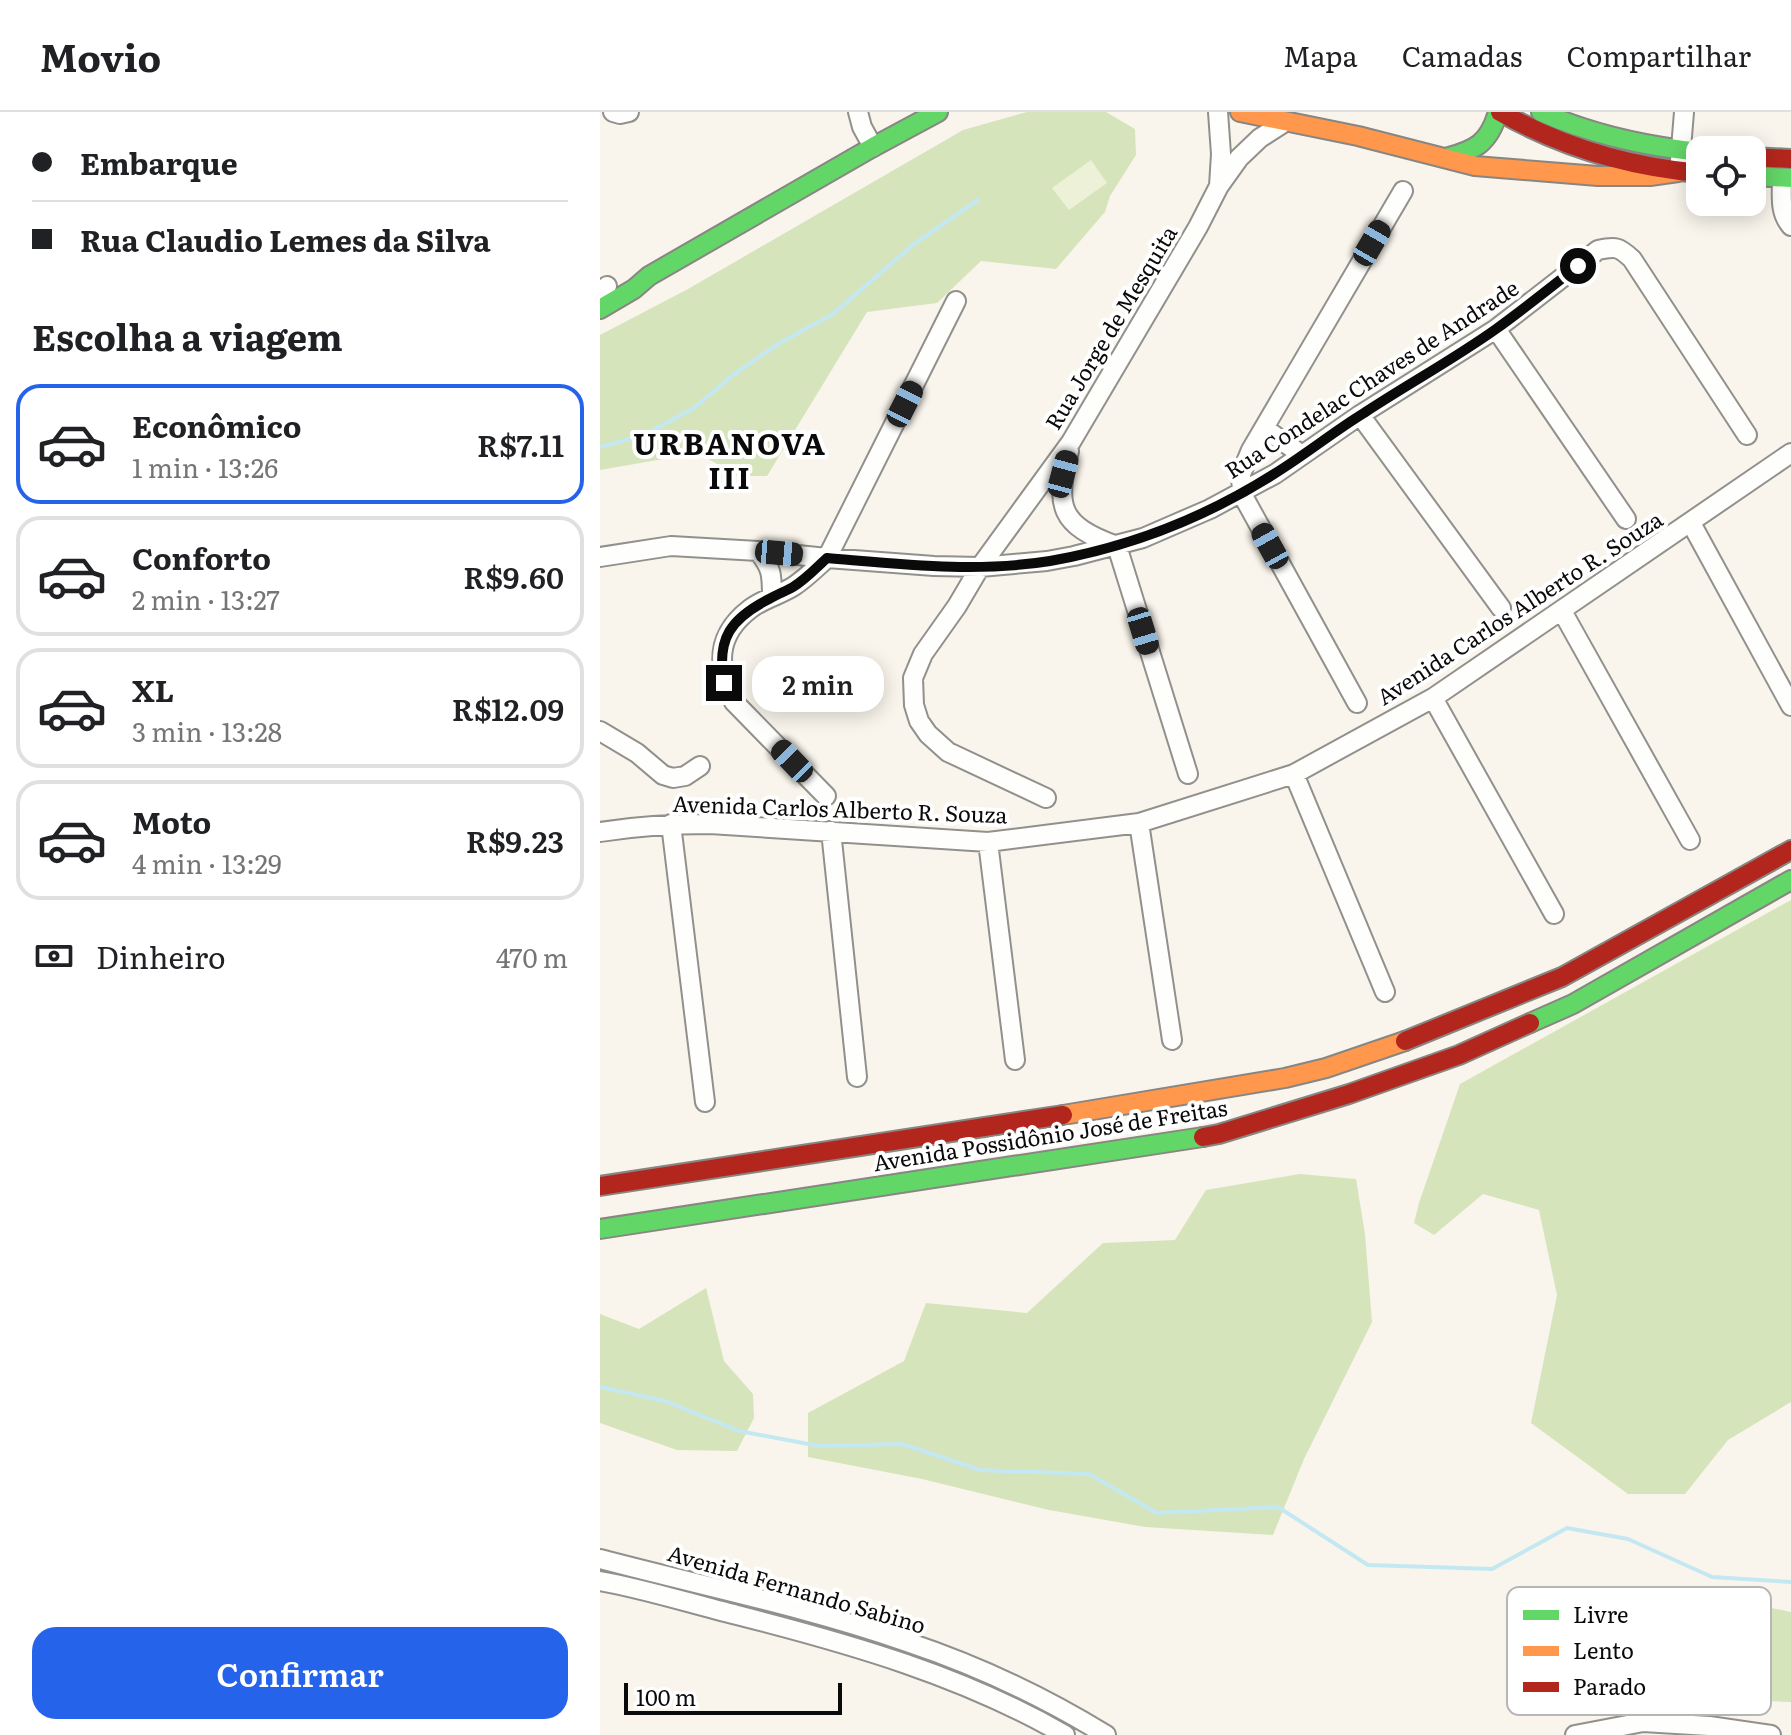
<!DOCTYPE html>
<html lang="pt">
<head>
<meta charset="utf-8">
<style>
  :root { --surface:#fff; --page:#f2f2f2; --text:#202124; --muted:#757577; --line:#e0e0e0; --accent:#2563eb }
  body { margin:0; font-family:Literata,serif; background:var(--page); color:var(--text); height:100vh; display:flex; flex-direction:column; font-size:30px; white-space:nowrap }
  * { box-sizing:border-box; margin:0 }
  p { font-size:26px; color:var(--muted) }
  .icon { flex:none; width:44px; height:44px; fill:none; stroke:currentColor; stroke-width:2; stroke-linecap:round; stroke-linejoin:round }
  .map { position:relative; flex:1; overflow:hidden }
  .side { display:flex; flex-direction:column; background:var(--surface); width:600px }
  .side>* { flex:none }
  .banner { display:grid; align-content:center; height:176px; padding:0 32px; background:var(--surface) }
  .fabs { position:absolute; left:1086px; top:24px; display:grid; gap:16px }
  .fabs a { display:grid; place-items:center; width:80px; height:80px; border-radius:16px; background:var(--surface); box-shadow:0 4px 20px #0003; font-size:40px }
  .scale { position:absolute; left:24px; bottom:20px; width:218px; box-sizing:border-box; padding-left:8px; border:4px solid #0a0a0a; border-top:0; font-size:22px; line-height:28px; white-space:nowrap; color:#0a0a0a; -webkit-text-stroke:6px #fff; paint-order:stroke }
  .end { position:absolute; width:36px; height:36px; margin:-18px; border:10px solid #0a0a0a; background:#fff; box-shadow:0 0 0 4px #fff }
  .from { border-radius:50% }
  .bubble { position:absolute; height:56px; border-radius:24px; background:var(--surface); box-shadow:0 4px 20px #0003; font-size:26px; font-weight:600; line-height:56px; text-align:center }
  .car { position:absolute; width:24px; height:48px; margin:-24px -12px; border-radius:10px; box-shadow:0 0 6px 2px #0007; background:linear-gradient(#222 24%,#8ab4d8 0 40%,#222 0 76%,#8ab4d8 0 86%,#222 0) }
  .banner b { display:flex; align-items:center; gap:28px; height:76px; font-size:30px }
  .banner b+b { border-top:2px solid var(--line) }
  .banner i { width:20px; height:20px; background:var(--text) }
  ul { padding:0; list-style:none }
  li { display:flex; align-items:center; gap:24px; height:120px; margin:0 16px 12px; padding:0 16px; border:4px solid var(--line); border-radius:24px }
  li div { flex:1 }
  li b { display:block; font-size:30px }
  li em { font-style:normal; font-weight:600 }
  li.selected { border-color:var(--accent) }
  li>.icon { width:72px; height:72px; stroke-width:1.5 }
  h2 { padding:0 32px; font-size:36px; line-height:96px }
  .pay { display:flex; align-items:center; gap:20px; height:88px; padding:0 32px; font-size:30px }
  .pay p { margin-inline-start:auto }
  .action { display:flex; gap:16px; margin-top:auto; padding:16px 32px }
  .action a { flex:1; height:92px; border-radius:24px; background:var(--accent); color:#fff; font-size:32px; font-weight:600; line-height:92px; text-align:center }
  header { display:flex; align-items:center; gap:48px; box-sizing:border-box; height:112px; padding:0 40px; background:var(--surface); border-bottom:2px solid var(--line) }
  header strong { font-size:38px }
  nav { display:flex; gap:44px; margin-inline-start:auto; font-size:28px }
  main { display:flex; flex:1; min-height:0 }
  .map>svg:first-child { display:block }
  .forest { fill:#d6e4bb }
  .pitch { fill:#edf1d7 }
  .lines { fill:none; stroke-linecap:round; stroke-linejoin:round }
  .stream { stroke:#c4e8f1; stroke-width:4 }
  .street-casing { stroke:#92908c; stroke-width:22 }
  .fast-casing { stroke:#888682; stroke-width:22 }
  .slow-casing { stroke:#888682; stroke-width:22 }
  .jam-casing { stroke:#888682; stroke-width:22 }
  .street { stroke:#fefefc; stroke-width:18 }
  .fast { stroke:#63d668; stroke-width:18 }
  .slow { stroke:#ff974d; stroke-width:18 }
  .jam { stroke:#b3261e; stroke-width:18 }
  .route { stroke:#0a0a0a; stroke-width:10 }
  .labels { text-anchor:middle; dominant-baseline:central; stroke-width:8; stroke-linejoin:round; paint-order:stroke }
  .street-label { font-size:22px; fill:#0a0a0a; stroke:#fff }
  .district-label { font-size:30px; font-weight:bold; letter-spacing:2px; fill:#0a0a0a; stroke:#fff }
  .key { fill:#fff; stroke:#b6b6b6; stroke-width:2 }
  .key-label { font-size:22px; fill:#0a0a0a }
</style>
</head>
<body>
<header>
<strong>Movio</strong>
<nav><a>Mapa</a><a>Camadas</a><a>Compartilhar</a></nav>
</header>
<main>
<section class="side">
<div class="banner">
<b><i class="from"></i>Embarque</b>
<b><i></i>Rua Claudio Lemes da Silva</b>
</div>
<h2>Escolha a viagem</h2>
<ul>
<li class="selected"><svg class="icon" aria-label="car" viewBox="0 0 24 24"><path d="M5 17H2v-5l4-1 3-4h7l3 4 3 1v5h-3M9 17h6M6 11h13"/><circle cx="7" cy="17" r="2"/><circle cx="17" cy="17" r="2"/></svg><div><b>Econômico</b><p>1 min · 13:26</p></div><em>R$7.11</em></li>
<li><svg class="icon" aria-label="car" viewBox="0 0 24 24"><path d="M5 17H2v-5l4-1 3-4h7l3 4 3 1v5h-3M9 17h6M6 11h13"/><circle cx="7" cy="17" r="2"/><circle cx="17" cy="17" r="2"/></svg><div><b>Conforto</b><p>2 min · 13:27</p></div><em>R$9.60</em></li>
<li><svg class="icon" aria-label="car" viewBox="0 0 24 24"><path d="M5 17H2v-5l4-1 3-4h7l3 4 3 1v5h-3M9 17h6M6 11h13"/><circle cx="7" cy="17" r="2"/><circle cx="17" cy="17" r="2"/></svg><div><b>XL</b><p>3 min · 13:28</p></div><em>R$12.09</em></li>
<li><svg class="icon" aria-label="car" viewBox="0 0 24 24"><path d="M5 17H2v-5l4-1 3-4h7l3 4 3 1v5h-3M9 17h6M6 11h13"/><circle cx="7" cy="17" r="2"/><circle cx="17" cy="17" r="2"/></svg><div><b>Moto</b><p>4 min · 13:29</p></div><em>R$9.23</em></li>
</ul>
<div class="pay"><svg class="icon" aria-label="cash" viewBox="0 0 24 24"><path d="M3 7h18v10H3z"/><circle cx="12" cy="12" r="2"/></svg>Dinheiro<p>470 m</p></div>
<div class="action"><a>Confirmar</a></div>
</section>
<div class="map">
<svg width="1191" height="1623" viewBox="0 0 1191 1623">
  <rect width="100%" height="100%" fill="#f9f5ec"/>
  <!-- forest -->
  <path class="forest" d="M427,0H506L535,17L536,43L510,84L505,100L456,157L381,149L337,191L267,200L167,364H138L98,341L0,358V223L88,177L363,18Z
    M1191,788V1290L1128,1328L1085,1382H1028L931,1311L957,1183L939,1098L883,1082L834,1123L814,1111L819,1091L860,972Z
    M700,1062L756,1067L765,1122L772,1210L704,1347L673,1423L545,1415L449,1398L322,1367L208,1345V1301L304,1249L326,1191L427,1201L503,1131L575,1128L606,1078Z
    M106,1176L124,1249L153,1282L154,1306L137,1339L77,1338L0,1311V1202L39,1217Z
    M1122,1486L1191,1500V1590L1113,1587L1054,1596L1027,1525L1037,1487Z"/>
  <!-- pitch -->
  <path class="pitch" d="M491,48L507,71L469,98L452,76Z"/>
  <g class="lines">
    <!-- stream -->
    <path class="stream" d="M0,335L44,323L94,296L133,263L178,232L233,202L314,132L378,88
      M0,1275L65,1289L139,1319L219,1334L302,1332L380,1358L489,1362L557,1401L678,1395L768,1453L892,1457L967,1416L1028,1427L1112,1465L1191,1470"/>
    <!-- street casing -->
    <g class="street-casing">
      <path id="street" d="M13,0L20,2L29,0
        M258,0L262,15L273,35
        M618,0L621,42L619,74
        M1080,49L1084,0
        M1182,66C1182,83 1179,100 1191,114
        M0,180L7,174
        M896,217L1026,407
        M760,303L901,496
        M664,316L702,343
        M469,339C455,395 459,413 517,434L588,662
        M1091,411L1191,594
        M158,439C172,456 172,463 172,485
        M0,445L71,434L158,439L227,446L334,454L380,455L447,449L474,444L543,426L610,397L675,362L760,303L896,217L998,138C1016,134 1019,135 1032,147L1147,323
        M962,499L1090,728
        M833,586L954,802
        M757,591L642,382L641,362L651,338L803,79
        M0,619L37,641L63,663L73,666L85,664L100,654
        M694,662L785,880
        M226,684L134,590C116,554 116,523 150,497C163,487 180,483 194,474C206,466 216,456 227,446L356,189
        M446,686L348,640L328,622L319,609L314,593L313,566L323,542L357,494L380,455L471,330L598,115L619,74L639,46L660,26L685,10
        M539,711L572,928
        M71,712L105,990
        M231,719L257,965
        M0,720C37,714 73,712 110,712L388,730L539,711L694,662L833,586L1191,341
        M388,730L415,948
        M0,1447C102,1474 207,1495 307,1530C376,1553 444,1585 506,1623
        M0,1469C46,1477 92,1492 137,1503C251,1532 363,1564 465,1623
        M975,1623L1043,1610L1109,1614L1171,1623"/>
    </g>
    <!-- fast casing -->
    <g class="fast-casing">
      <path id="fast" d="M941,0C992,23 1044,34 1100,40
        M846,46C876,38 889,31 898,0
        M1152,64L1191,66
        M0,197L34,177L49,164L273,35L338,0
        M930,911L973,892L1191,768
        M0,1117L603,1025"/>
    </g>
    <!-- slow casing -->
    <g class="slow-casing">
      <path id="slow" d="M640,0L758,24L875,54L998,64H1050L1078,60
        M463,1003L685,966L726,956L805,929"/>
    </g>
    <!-- jam casing -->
    <g class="jam-casing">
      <path id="jam" d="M900,0C962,35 1029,55 1100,61
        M1152,45L1191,47
        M805,929L962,865L1191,738
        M603,1025L619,1022L749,982L859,943L930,911
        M0,1074L463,1003"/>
    </g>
    <!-- street -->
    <use href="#street" class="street"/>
    <!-- fast -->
    <use href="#fast" class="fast"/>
    <!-- slow -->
    <use href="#slow" class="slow"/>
    <!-- jam -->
    <use href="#jam" class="jam"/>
  </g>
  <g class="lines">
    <!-- route -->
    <path class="route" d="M124,571C116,526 131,506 171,486C178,482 186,479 193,475C206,467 216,456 227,446C300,452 376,461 450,449C530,435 606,405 674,362C705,343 733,320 764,301C808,272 854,247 896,217C924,197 951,175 978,154"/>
  </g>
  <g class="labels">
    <!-- street labels -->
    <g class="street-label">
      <text transform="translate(510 215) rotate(-59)">Rua Jorge de Mesquita</text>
      <text transform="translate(771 266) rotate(-33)">Rua Condelac Chaves de Andrade</text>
      <text transform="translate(919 495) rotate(-33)">Avenida Carlos Alberto R. Souza</text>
      <text transform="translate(240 696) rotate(2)">Avenida Carlos Alberto R. Souza</text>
      <text transform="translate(450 1022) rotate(-9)">Avenida Possidônio José de Freitas</text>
      <text transform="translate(197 1476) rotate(16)">Avenida Fernando Sabino</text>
    </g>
    <!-- district labels -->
    <g class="district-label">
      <text x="130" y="330">URBANOVA<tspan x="130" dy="34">III</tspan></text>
    </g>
  </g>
  <!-- legend -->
  <rect x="907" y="1475" width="264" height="128" rx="12" class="key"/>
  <rect x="923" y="1498" width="36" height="10" fill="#63d668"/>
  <rect x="923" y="1534" width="36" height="10" fill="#ff974d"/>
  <rect x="923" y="1570" width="36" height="10" fill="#b3261e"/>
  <g class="key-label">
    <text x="973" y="1511">Livre</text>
    <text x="973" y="1547">Lento</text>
    <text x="973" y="1583">Parado</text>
  </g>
</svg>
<div class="fabs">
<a><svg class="icon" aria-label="locate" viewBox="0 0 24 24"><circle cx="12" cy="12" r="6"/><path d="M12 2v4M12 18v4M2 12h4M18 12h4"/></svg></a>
</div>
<div class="scale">100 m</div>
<i class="end from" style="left:978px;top:154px"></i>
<i class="end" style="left:124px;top:571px"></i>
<div class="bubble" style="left:152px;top:544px;width:132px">2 min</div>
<i class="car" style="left:772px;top:131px;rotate:30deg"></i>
<i class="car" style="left:305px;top:292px;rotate:27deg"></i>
<i class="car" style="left:463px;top:362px;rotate:15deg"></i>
<i class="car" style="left:670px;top:434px;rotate:331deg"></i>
<i class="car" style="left:179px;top:441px;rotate:95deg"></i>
<i class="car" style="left:543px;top:519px;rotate:163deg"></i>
<i class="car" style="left:192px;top:649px;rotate:316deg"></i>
</div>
</main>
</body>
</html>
